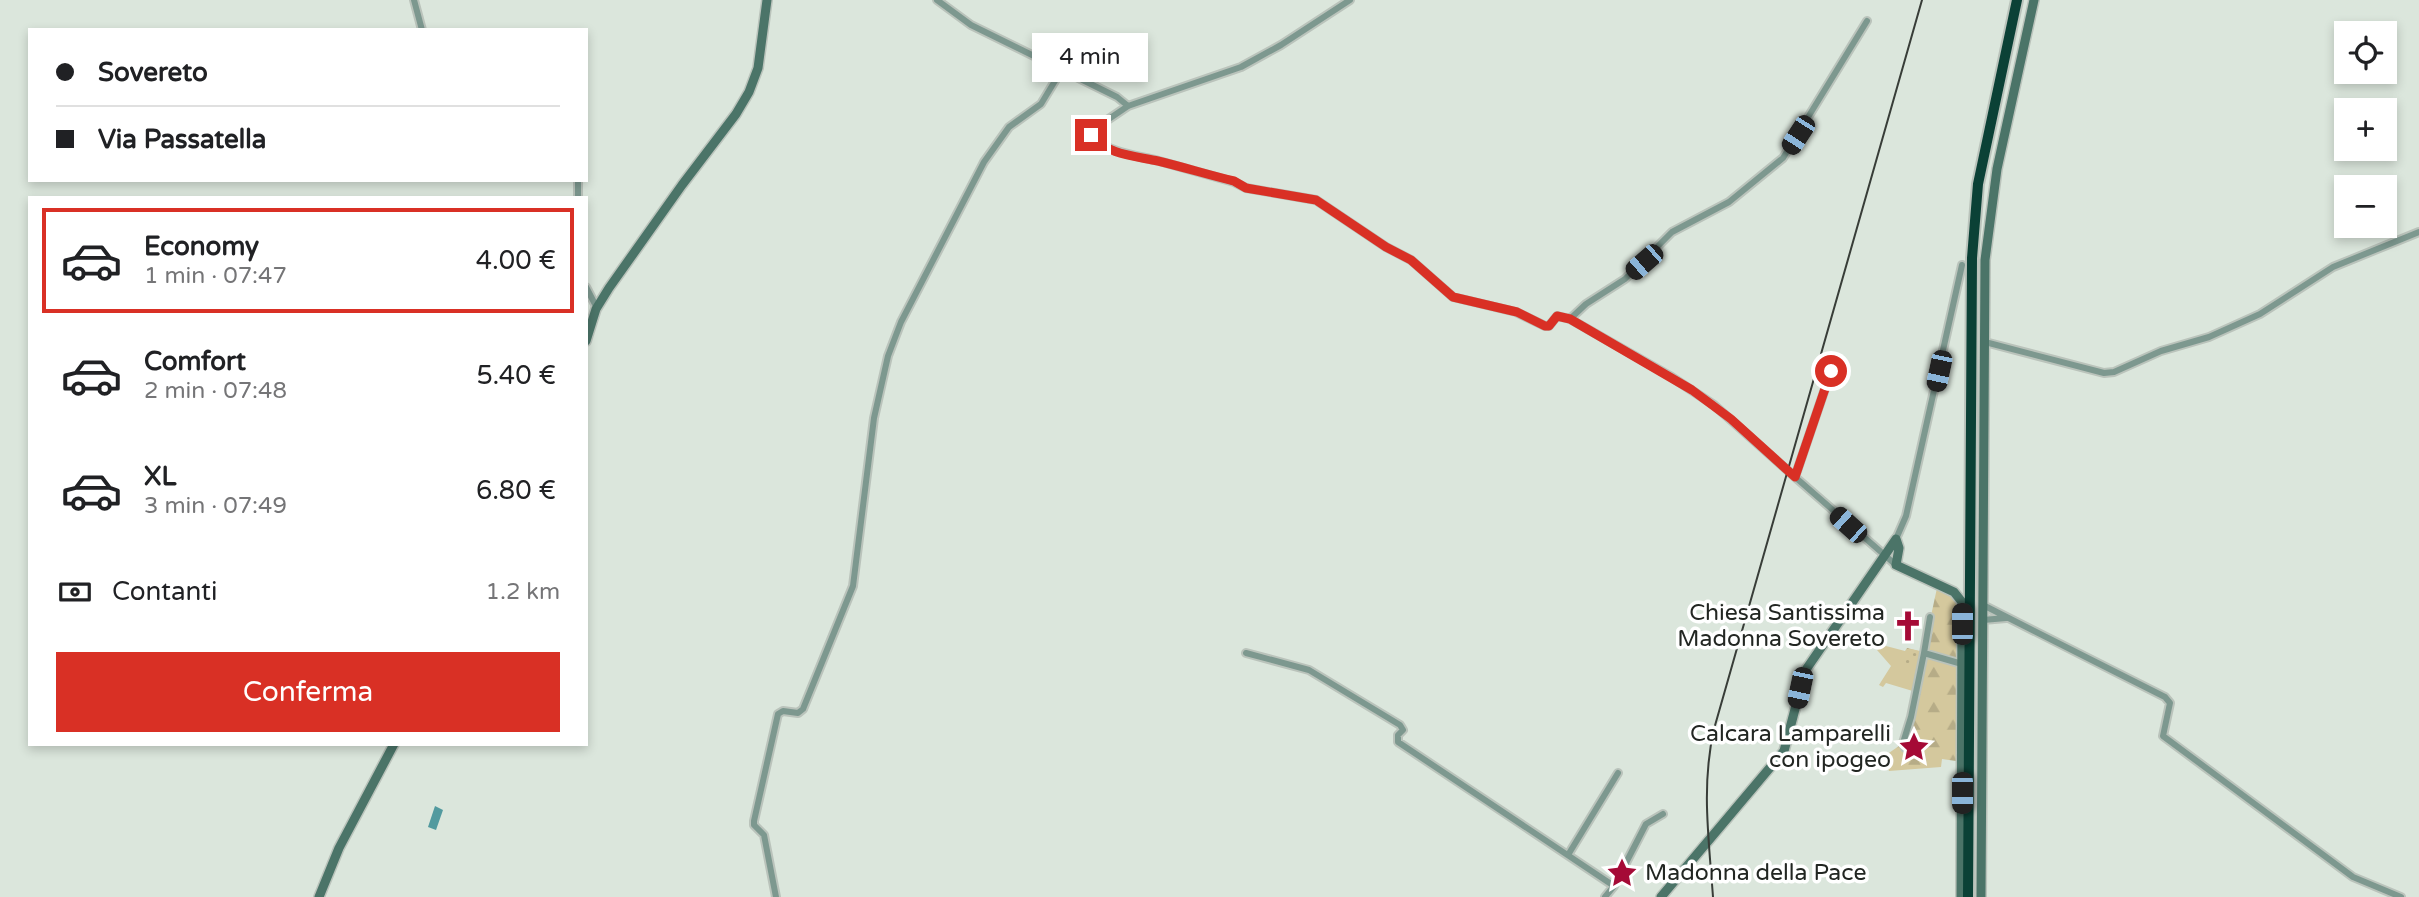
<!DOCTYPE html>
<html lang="it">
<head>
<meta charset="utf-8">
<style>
  :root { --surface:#fff; --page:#f2f2f2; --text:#202124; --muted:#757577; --line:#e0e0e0; --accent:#d93025 }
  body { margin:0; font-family:"Varela Round",sans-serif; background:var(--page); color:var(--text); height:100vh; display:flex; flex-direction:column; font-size:26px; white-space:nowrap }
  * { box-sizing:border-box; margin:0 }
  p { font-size:23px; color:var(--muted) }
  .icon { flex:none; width:38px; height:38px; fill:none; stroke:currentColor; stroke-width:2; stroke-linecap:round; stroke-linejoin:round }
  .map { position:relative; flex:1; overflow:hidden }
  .details { position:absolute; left:28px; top:196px; width:560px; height:550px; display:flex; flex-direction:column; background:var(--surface); border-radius:0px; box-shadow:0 4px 10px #0003 }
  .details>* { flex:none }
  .top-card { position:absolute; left:28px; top:28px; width:560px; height:154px; border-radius:0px; box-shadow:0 4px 10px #0003; display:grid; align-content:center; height:154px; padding:0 28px; background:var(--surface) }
  .fabs { position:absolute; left:2334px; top:21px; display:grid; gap:14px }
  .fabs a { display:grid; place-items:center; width:63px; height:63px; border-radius:0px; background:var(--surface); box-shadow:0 4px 10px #0003; font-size:35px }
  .end { position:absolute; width:32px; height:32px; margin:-16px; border:9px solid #d93025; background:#fff; box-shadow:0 0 0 4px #fff }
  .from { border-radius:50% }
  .bubble { position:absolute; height:49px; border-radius:0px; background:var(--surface); box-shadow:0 4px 10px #0003; font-size:23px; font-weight:600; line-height:49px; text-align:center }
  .car { position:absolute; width:21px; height:42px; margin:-21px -10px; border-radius:9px; box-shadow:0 0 5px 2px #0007; background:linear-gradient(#222 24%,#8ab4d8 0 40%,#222 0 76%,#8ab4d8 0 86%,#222 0) }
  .top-card b { display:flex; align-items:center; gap:24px; height:66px; font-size:26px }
  .top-card b+b { border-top:2px solid var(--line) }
  .top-card i { width:18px; height:18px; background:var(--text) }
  ul { padding:12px 0 0; list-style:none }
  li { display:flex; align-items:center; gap:21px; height:105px; margin:0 14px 10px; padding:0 14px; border:4px solid transparent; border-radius:0px }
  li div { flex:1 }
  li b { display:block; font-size:26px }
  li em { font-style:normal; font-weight:600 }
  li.selected { border-color:var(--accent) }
  li>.icon { width:63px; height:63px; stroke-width:1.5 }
  .pay { display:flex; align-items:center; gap:18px; height:77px; padding:0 28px; font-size:26px }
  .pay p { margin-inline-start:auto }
  .primary-button { display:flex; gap:14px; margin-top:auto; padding:14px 28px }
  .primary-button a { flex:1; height:80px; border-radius:0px; background:var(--accent); color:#fff; font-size:28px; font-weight:600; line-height:80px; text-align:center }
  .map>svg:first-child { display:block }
  .green { fill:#d4c89d }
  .forest { fill:url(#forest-firs) }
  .park { fill:url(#park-dots) }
  .water { fill:#529a9f }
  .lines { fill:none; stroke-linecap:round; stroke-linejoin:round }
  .street-casing { stroke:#bac3bb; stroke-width:10 }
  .secondary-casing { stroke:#bac3bb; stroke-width:12 }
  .highway-casing { stroke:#bac3bb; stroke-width:14 }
  .street { stroke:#7d988f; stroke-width:6 }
  .secondary { stroke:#4b7468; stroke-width:9 }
  .highway { stroke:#0b4136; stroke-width:10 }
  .rail { stroke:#383d38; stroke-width:2 }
  .route { stroke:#d93025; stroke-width:9 }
  .labels { text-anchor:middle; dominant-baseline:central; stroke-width:7; stroke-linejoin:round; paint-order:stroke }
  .poi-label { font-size:23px; fill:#222622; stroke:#fff; text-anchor:end }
</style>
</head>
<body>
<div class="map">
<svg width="2419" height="897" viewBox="0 0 2419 897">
  <defs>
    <pattern id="forest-firs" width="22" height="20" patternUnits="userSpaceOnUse" patternTransform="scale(1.75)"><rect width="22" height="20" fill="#d4c89d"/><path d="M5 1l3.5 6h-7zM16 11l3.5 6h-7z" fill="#b6ac87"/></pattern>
    <pattern id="park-dots" width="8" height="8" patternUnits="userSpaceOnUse" patternTransform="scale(1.75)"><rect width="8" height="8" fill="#d4c89d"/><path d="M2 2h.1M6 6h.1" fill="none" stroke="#b6ac87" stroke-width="1.8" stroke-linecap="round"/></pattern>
  </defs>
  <rect width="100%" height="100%" fill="#dbe6dc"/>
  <!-- green -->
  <path class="green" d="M1886,646L1905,651L1907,648L1922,652L1916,692L1886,683L1883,687L1879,685L1891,666L1877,650Z"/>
  <!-- forest -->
  <path class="forest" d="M1937,588L1956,598V761L1942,759L1941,767L1889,771L1883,757L1899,746L1905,736Z"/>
  <!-- park -->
  <path class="park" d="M1907,648L1920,651L1918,667L1905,663Z"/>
  <!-- water -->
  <path class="water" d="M435,806L443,810L436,830L428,827Z"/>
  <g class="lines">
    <!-- street casing -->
    <g class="street-casing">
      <path id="street" d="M414,0L422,30
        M937,0L971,25L1117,97L1128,106
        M1350,0L1281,45L1241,67L1128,106L1094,129L1092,137C1112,154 1135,155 1159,161C1184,168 1209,175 1234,182L1246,188L1316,200L1386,247L1411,260L1453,297L1516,312L1545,326H1549L1557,316L1570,319L1670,376L1714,405L1795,477
        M578,198V180
        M586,287L597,308
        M1570,319L1586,304L1625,279L1672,232L1729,202L1783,158L1867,21
        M1985,342L2104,373L2114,372L2161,351L2209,337L2260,314L2333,267L2419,232
        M1831,371L1795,477L1896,565
        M1896,539L1906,516L1962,265
        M1983,605L2165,697L2170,703L2163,736L2353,877L2401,897
        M1930,617L1924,653L1962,664
        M1983,620L2006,618
        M1246,653L1309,670L1400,725L1403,730L1398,735V742L1614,886
        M1905,748L1903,743L1911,717L1924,653
        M1568,855L1618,773
        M776,897L764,835L754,825V821L778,714L783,711L798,713L803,709L853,586L874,418L888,356L901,322L984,162L1009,127L1041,104L1061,71
        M1605,897L1614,886L1646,824L1663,814"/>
    </g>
    <!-- secondary casing -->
    <g class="secondary-casing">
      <path id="secondary" d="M586,341L596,309L609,288L682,185L736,114L749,92L758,68L767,0
        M1896,539L1899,548L1896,565L1954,592L1962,602L1961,897
        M319,897L339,848L394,744
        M1661,897L1784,751L1805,671L1896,539
        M1981,897L1985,260L1997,169L2034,0"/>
    </g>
    <!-- highway casing -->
    <g class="highway-casing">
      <path id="highway" d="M1968,897L1972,258L1978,184L2017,0"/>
    </g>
    <!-- street -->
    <use href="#street" class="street"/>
    <!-- secondary -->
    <use href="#secondary" class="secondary"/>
    <!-- highway -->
    <use href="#highway" class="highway"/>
    <!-- rail -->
    <path class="rail" d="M1713,897C1709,840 1701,786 1714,729L1922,0"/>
  </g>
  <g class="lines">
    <!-- route -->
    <path class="route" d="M1091,135C1107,155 1135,156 1158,161C1183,167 1209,175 1234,181L1246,188L1316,200L1386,247L1411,260L1453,297L1517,312L1545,326H1549L1557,316L1570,319L1692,390L1731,419L1795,477L1831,371"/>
  </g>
  <!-- icons -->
  <defs>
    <g id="church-bare" transform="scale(2.415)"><path d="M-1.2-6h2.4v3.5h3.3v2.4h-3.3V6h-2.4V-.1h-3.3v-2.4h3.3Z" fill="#a50a36" stroke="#fff" stroke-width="2.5" paint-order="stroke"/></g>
    <g id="sight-bare" transform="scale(2.415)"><path d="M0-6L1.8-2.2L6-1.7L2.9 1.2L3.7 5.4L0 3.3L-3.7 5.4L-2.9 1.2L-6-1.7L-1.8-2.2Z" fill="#a50a36" stroke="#fff" stroke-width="2.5" paint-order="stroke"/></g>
  </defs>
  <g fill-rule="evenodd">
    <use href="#church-bare" x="1908" y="626"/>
    <use href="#sight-bare" x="1914" y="747"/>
    <use href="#sight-bare" x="1622" y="873"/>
  </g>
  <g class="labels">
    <!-- poi labels -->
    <g class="poi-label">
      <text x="1885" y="613">Chiesa Santissima<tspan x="1885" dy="26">Madonna Sovereto</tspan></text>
      <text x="1891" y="734">Calcara Lamparelli<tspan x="1891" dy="26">con ipogeo</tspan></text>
      <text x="1645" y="873" text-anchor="start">Madonna della Pace</text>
    </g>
  </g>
</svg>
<div class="fabs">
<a><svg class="icon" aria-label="locate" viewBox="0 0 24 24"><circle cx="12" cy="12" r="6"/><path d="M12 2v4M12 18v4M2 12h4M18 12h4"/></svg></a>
<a>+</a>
<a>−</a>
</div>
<i class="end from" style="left:1831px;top:371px"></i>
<i class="end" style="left:1091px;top:135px"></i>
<div class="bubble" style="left:1032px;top:33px;width:116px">4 min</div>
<i class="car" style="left:1798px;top:135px;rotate:213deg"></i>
<i class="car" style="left:1644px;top:262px;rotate:229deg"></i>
<i class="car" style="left:1939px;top:371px;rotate:192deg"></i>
<i class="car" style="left:1848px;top:525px;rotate:312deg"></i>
<i class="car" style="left:1962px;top:624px;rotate:0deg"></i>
<i class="car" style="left:1800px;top:688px;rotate:192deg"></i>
<i class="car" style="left:1962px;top:793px;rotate:180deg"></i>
<div class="top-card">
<b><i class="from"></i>Sovereto</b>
<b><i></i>Via Passatella</b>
</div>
<section class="details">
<ul>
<li class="selected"><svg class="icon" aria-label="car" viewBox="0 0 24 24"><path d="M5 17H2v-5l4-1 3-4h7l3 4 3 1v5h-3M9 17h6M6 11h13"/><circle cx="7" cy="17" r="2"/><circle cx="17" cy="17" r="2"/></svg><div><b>Economy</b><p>1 min · 07:47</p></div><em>4.00 €</em></li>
<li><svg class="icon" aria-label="car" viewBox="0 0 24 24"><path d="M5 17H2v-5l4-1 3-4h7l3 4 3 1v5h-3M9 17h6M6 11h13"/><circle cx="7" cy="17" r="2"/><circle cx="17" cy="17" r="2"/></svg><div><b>Comfort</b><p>2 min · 07:48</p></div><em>5.40 €</em></li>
<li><svg class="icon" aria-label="car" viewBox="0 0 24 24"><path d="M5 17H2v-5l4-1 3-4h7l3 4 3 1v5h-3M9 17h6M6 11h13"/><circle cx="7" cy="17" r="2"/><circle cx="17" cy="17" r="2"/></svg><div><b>XL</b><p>3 min · 07:49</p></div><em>6.80 €</em></li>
</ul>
<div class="pay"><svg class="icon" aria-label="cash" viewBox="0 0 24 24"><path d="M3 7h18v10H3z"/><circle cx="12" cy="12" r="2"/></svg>Contanti<p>1.2 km</p></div>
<div class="primary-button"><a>Conferma</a></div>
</section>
</div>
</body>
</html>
